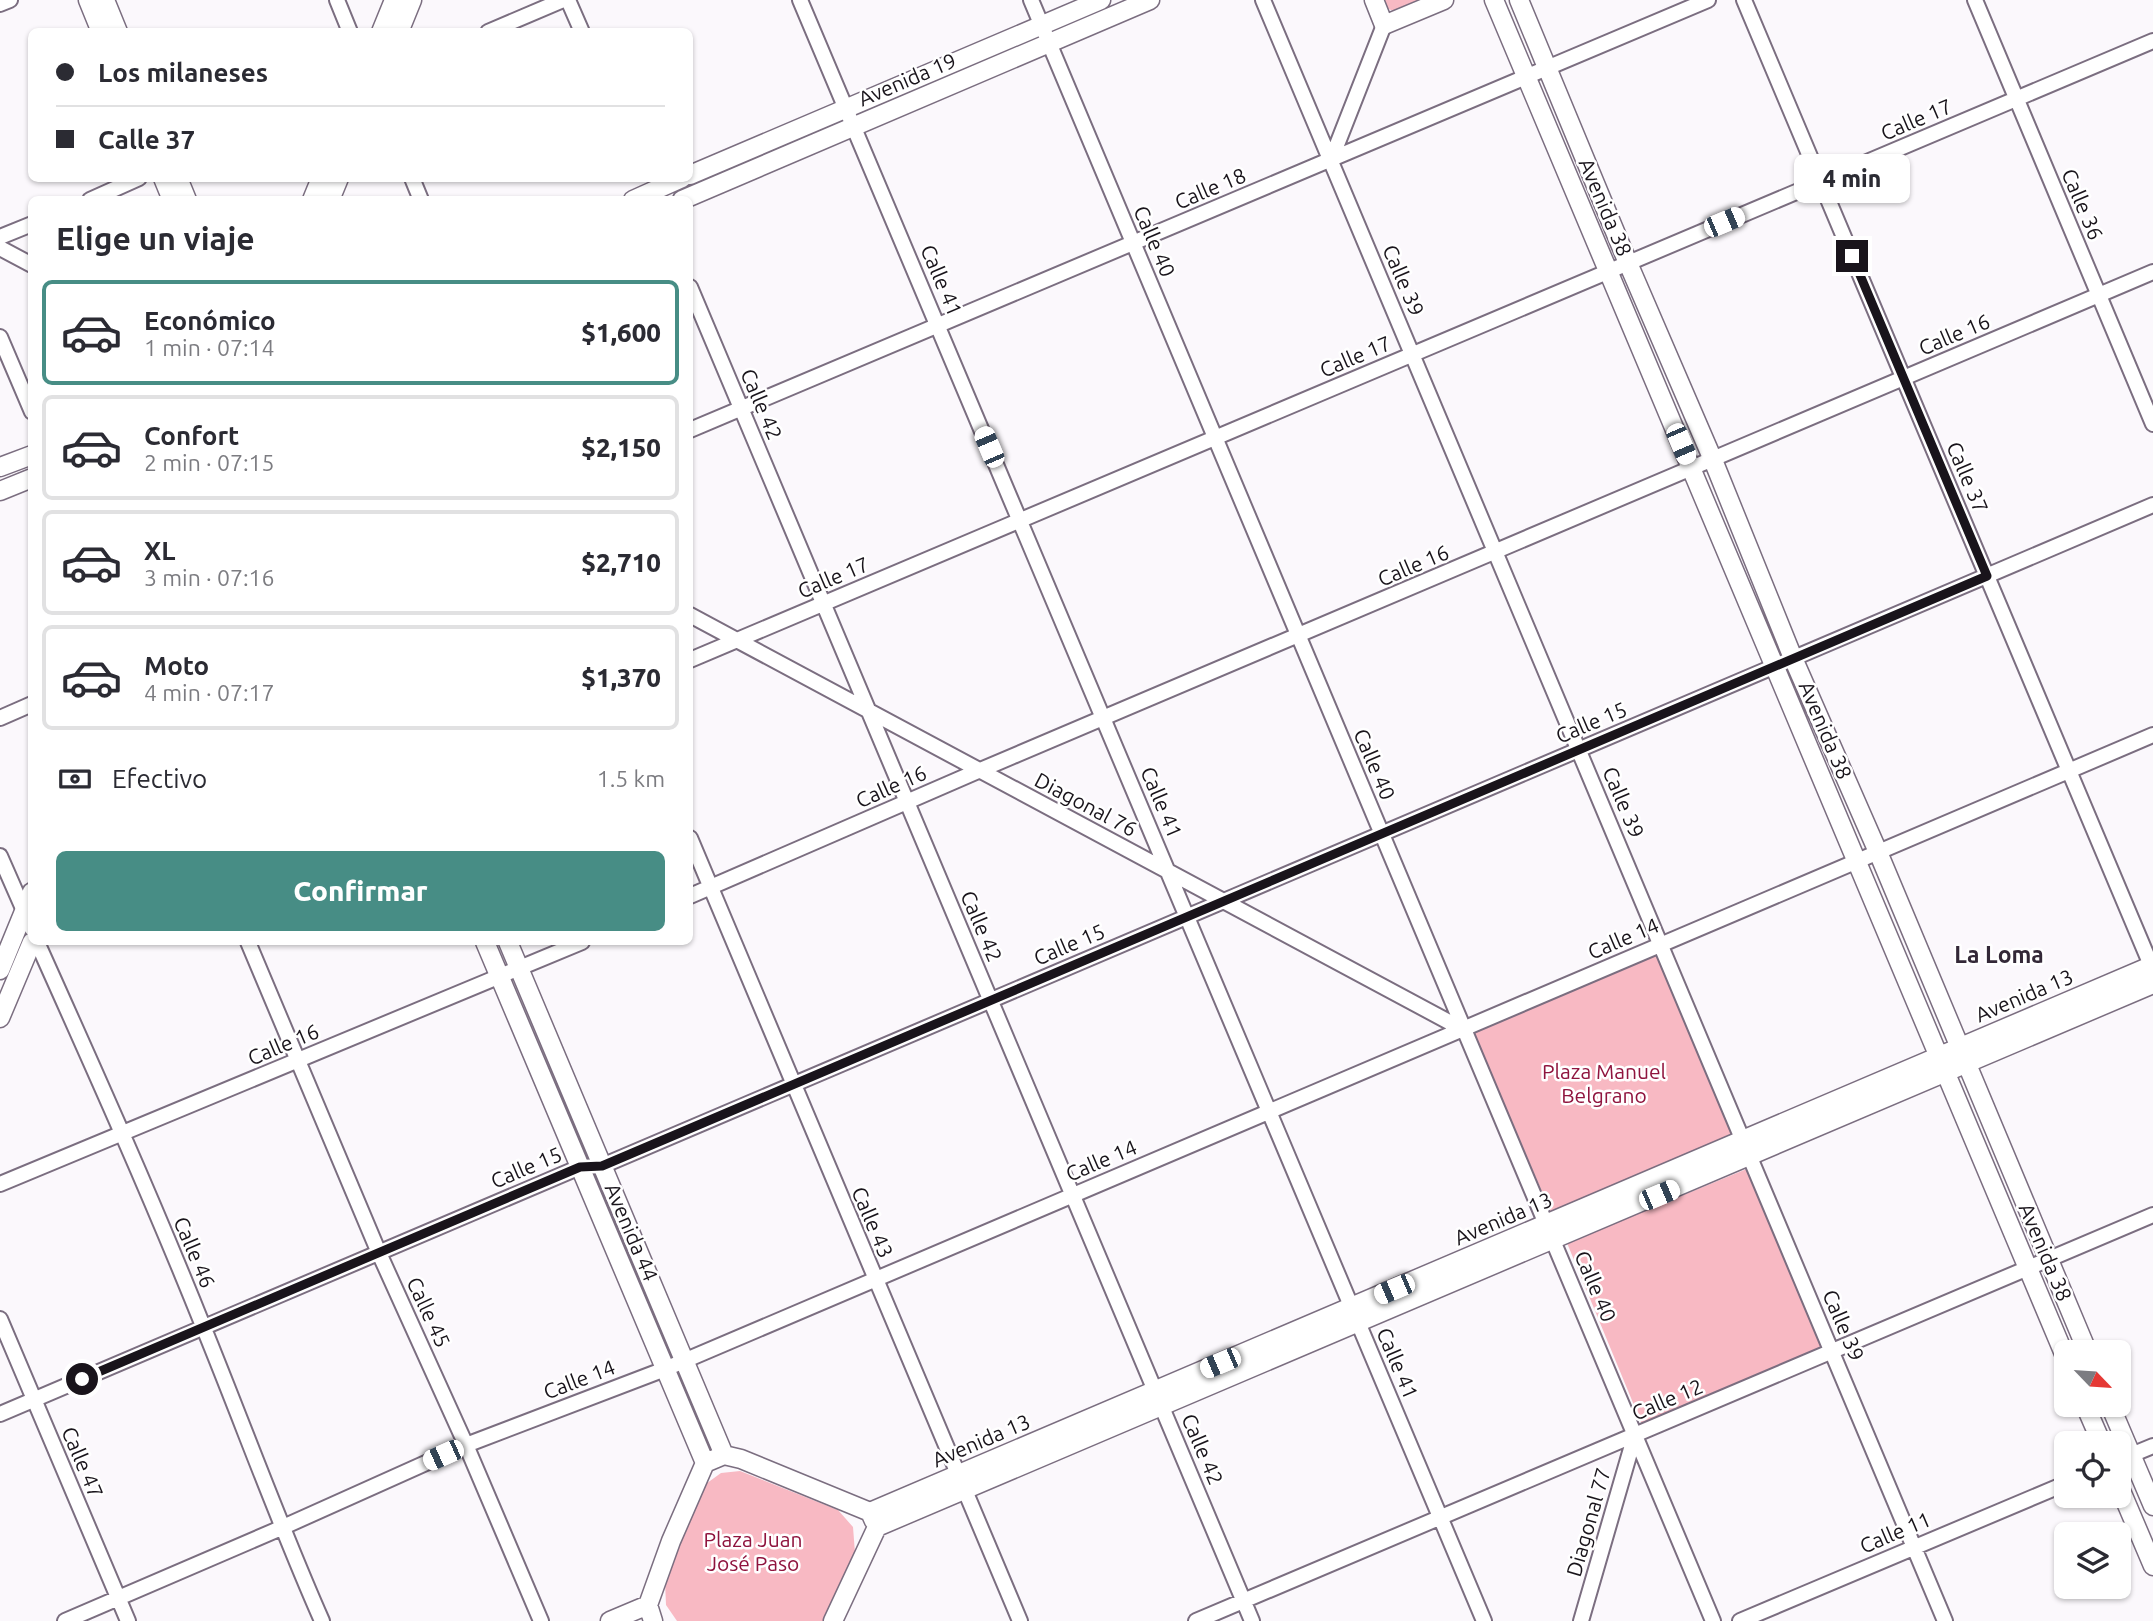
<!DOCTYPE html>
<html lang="es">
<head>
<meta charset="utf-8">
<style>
  :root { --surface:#fff; --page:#f7f7f7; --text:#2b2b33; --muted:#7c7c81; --line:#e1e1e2; --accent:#478d85 }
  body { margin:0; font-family:Ubuntu,sans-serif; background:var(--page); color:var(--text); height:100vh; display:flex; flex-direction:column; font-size:26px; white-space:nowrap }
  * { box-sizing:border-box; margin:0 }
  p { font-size:23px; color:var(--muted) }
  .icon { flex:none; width:38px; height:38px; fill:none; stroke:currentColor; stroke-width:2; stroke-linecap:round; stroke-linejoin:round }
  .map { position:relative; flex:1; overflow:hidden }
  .details { position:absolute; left:28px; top:196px; width:665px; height:749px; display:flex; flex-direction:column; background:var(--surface); border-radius:10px; box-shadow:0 2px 5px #0004 }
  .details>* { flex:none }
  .banner { position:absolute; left:28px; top:28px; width:665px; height:154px; border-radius:10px; box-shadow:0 2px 5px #0004; display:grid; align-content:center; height:154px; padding:0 28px; background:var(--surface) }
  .needle { width:46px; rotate:115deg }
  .tools { position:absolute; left:2054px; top:1340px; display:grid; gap:14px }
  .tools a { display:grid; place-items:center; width:77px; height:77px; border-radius:10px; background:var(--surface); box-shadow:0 2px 5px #0004; font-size:35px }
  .end { position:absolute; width:32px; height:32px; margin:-16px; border:9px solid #19141b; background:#fff; box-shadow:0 0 0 4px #fff }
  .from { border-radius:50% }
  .bubble { position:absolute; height:49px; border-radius:10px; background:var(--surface); box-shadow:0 2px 5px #0004; font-size:23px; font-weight:800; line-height:49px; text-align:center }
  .car { position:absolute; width:21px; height:42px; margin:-21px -10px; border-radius:9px; box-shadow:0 0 5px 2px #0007; background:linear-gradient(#fff 24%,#345 0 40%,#fff 0 76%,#345 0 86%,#fff 0) }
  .banner b { display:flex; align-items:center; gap:24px; height:66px; font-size:26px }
  .banner b+b { border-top:2px solid var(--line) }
  .banner i { width:18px; height:18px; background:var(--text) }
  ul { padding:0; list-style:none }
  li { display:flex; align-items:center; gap:21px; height:105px; margin:0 14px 10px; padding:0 14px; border:4px solid var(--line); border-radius:10px }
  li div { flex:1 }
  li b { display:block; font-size:26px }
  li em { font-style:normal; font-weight:800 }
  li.active { border-color:var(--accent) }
  li>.icon { width:63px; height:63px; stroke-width:1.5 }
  h2 { padding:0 28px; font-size:32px; line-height:84px }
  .pay { display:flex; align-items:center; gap:18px; height:77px; padding:0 28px; font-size:26px }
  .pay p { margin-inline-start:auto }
  .cta { display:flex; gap:14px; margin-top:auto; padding:14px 28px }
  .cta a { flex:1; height:80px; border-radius:10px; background:var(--accent); color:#fff; font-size:28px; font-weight:800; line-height:80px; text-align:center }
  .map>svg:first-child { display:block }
  .green { fill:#f8b9c3 }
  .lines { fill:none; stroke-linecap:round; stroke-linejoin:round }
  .minor-casing { stroke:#7b6e80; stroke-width:18 }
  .major-casing { stroke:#7b6e80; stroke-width:21 }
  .minor { stroke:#fff; stroke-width:14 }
  .major { stroke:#fff; stroke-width:18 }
  .route { stroke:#19141b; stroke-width:9 }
  .labels { text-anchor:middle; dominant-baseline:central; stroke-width:5; stroke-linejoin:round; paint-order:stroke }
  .street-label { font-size:21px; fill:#19141b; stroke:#fff }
  .park-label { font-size:21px; fill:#8f143e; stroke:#fff }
  .neighbourhood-label { font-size:23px; font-weight:bold; fill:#332837; stroke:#fff }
</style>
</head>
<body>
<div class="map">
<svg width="2153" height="1621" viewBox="0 0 2153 1621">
  <rect width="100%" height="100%" fill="#fbf8fc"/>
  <!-- green -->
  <path class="green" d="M1382,0H1425L1396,12L1386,8Z
    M1659,952L1736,1137L1552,1215L1472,1030Z
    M1749,1168L1824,1346L1643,1427L1567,1243Z
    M740,1471L838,1510L853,1527L855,1553L828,1621H677L666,1605L665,1581L703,1486L721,1473Z"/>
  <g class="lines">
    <!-- minor casing -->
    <g class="minor-casing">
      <path id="minor" d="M337,0L350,32
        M568,0L582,32
        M800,0L1484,1621
        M1031,0L1713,1621
        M1263,0L1945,1621
        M1744,0L2153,970
        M1975,0L2153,424
        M0,4L10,0
        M488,32L563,0
        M1331,160L1384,25
        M412,178L421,200
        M90,200L139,178
        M0,237L32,224
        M0,248L32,265
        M690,287L1252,1621
        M0,337L32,412
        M690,430L1708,0
        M690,615L1464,1030
        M690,660L2153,41
        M0,718L32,704
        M690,838L1020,1621
        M0,856L32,929
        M690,896L978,771L2153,272
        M37,942C94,1069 151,1196 203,1326C243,1424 279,1524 322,1621
        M248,942L379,1253L466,1445L541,1621
        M0,1184L582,942
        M0,1319L128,1621
        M0,1414L580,1167L602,1166L2153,505
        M2119,1460L2153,1446
        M65,1621L281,1528L466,1445L665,1369L2153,735
        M1196,1621L2153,1215
        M1581,1621L1635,1435
        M1740,1621L2067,1483"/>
    </g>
    <!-- major casing -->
    <g class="major-casing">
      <path id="major" d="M88,0L101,32
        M105,0L118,32
        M1374,0L1384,25L1444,0
        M1494,0L2067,1361
        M1519,0L1628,263L1713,460L1793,658L1878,852L2088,1353
        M381,32L394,0
        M399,32L412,0
        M690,175L1101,0
        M163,178L172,200
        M178,178L187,200
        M312,200L321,178
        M330,200L339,178
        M633,200L682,178
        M682,200L1150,0
        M0,467L32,455
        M0,491L32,478
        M485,942L705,1463
        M508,942L724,1455
        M0,970L32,892
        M0,1018L32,942
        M2085,1405L2102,1444
        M2110,1405L2153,1506
        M2119,1486L2153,1566
        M870,1512L2153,965
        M877,1527L2153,984
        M610,1621L648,1605
        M653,1621L648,1605L671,1541L705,1463L724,1455L741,1459L870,1512L874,1521
        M833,1621L877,1527"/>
    </g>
    <!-- minor -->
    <use href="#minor" class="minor"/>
    <!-- major -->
    <use href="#major" class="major"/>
  </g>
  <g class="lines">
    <!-- route -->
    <path class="route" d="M82,1379L580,1167L602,1166L1987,576L1852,256"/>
  </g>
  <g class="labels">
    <!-- street labels -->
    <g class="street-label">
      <text transform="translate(907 79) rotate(-23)">Avenida 19</text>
      <text transform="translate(1916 119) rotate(-23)">Calle 17</text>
      <text transform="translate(1210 188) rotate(-23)">Calle 18</text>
      <text transform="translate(2083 204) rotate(67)">Calle 36</text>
      <text transform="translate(1606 207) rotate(67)">Avenida 38</text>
      <text transform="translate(1155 241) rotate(67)">Calle 40</text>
      <text transform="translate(942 280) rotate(67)">Calle 41</text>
      <text transform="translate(1404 280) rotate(67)">Calle 39</text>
      <text transform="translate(1954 334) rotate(-23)">Calle 16</text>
      <text transform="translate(1355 356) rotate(-23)">Calle 17</text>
      <text transform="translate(762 404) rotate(67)">Calle 42</text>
      <text transform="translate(1968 477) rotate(67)">Calle 37</text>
      <text transform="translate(1413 565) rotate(-23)">Calle 16</text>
      <text transform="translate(833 577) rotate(-23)">Calle 17</text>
      <text transform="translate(1591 722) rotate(-23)">Calle 15</text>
      <text transform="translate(1826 730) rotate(67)">Avenida 38</text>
      <text transform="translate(1375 764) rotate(67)">Calle 40</text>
      <text transform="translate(891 786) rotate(-24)">Calle 16</text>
      <text transform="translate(1162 802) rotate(67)">Calle 41</text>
      <text transform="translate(1624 802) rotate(67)">Calle 39</text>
      <text transform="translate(1086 804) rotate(28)">Diagonal 76</text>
      <text transform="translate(982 926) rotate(67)">Calle 42</text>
      <text transform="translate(1623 938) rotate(-23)">Calle 14</text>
      <text transform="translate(1069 944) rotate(-23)">Calle 15</text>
      <text transform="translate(2024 995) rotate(-23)">Avenida 13</text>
      <text transform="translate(283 1044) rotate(-23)">Calle 16</text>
      <text transform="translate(1101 1160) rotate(-23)">Calle 14</text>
      <text transform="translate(526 1167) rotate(-23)">Calle 15</text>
      <text transform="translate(1503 1218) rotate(-23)">Avenida 13</text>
      <text transform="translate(873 1222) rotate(67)">Calle 43</text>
      <text transform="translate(632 1232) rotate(67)">Avenida 44</text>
      <text transform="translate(195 1252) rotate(67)">Calle 46</text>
      <text transform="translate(2046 1252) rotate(67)">Avenida 38</text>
      <text transform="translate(1596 1286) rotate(67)">Calle 40</text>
      <text transform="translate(429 1312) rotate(65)">Calle 45</text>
      <text transform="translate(1844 1325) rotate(67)">Calle 39</text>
      <text transform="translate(1398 1363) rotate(67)">Calle 41</text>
      <text transform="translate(579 1379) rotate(-21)">Calle 14</text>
      <text transform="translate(1667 1399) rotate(-23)">Calle 12</text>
      <text transform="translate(981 1440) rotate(-23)">Avenida 13</text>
      <text transform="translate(1203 1449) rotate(67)">Calle 42</text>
      <text transform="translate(83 1462) rotate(67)">Calle 47</text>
      <text transform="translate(1588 1522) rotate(-74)">Diagonal 77</text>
      <text transform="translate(1895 1532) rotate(-23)">Calle 11</text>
    </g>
    <!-- park labels -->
    <g class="park-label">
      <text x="1604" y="1071">Plaza Manuel<tspan x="1604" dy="24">Belgrano</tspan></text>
      <text x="753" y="1539">Plaza Juan<tspan x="753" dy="24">José Paso</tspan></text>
    </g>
    <!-- neighbourhood labels -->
    <g class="neighbourhood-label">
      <text x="1999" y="954">La Loma</text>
    </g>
  </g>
</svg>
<div class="tools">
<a><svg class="needle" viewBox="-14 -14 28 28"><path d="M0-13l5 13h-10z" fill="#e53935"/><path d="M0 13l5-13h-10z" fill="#7c7c81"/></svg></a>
<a><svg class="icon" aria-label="locate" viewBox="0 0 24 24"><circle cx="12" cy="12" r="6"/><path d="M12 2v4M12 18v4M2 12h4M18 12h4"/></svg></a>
<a><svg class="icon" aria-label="layers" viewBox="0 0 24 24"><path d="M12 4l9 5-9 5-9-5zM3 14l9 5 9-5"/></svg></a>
</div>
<i class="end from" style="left:82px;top:1379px"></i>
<i class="end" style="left:1852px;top:256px"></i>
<div class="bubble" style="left:1794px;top:154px;width:116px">4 min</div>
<i class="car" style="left:1724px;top:222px;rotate:67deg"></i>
<i class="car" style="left:1681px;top:444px;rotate:157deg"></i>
<i class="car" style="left:989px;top:447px;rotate:337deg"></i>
<i class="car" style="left:1659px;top:1195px;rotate:67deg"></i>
<i class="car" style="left:1394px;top:1289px;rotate:247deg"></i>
<i class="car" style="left:1220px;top:1363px;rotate:247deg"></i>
<i class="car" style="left:443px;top:1455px;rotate:246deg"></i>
<div class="banner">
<b><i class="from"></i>Los milaneses</b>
<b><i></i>Calle 37</b>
</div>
<section class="details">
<h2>Elige un viaje</h2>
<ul>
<li class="active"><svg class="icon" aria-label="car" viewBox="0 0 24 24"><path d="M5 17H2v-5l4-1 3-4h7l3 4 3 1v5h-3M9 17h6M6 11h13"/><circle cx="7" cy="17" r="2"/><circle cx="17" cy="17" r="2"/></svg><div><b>Económico</b><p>1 min · 07:14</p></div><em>$1,600</em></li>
<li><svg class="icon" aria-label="car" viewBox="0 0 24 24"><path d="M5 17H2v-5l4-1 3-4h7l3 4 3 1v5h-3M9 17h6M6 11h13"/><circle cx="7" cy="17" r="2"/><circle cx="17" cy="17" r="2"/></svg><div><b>Confort</b><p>2 min · 07:15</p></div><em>$2,150</em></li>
<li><svg class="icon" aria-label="car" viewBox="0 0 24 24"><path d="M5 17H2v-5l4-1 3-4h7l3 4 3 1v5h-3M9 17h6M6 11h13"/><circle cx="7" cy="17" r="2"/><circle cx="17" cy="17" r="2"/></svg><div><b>XL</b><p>3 min · 07:16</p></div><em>$2,710</em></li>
<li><svg class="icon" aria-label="car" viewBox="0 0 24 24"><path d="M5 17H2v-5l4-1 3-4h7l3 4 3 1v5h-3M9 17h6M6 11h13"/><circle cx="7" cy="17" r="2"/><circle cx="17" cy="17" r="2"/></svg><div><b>Moto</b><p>4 min · 07:17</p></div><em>$1,370</em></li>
</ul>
<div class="pay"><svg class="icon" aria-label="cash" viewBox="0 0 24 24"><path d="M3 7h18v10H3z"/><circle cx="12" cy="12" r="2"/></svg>Efectivo<p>1.5 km</p></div>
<div class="cta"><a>Confirmar</a></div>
</section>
</div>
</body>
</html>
